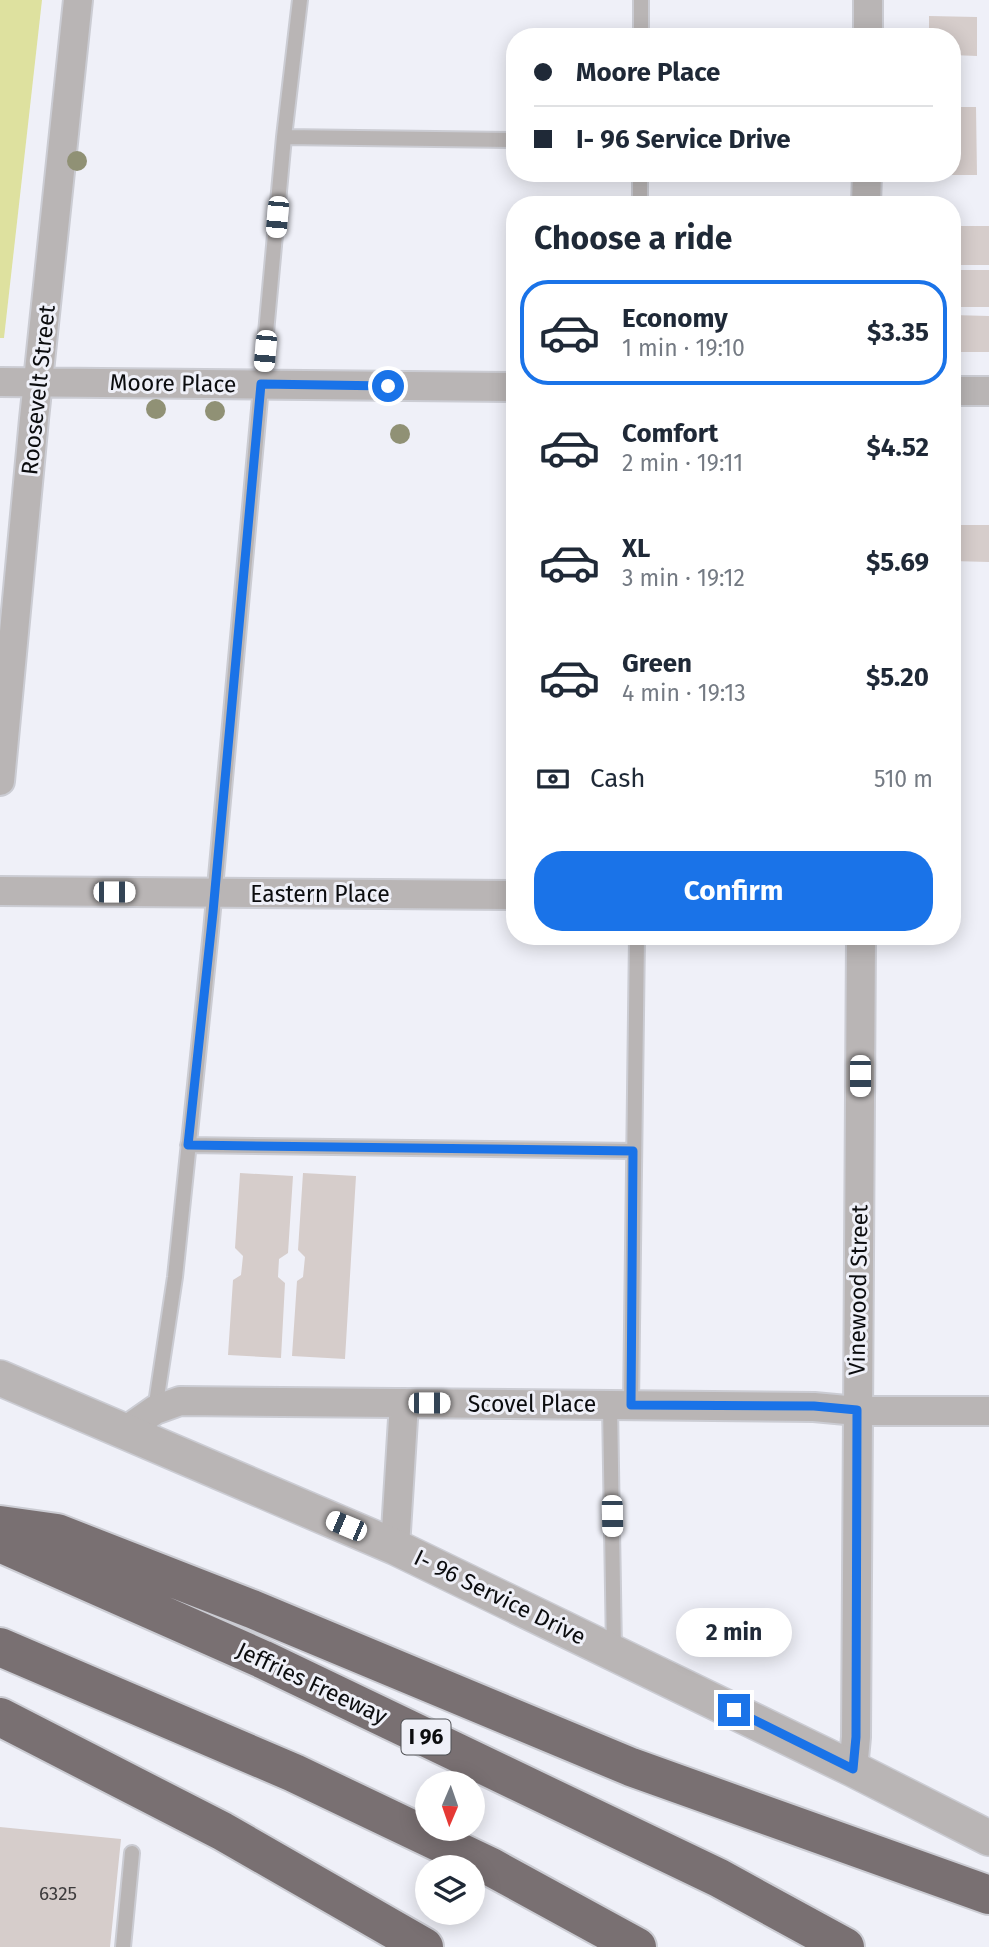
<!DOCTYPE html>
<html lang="en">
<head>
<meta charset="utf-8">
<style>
  :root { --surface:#fff; --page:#f2f2f3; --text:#1f2937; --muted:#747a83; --line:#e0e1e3; --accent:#1a73e8 }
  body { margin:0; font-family:"Fira Sans",sans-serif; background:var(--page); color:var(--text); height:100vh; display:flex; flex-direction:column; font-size:26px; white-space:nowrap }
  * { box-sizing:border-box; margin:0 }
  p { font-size:23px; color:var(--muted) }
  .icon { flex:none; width:38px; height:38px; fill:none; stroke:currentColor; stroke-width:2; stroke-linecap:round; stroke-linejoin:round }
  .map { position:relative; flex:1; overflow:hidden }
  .sheet { position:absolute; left:506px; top:196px; width:455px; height:749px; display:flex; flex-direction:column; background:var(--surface); border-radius:28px; box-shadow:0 4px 18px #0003 }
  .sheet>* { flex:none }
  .hud { position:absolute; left:506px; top:28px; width:455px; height:154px; border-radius:28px; box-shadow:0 4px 18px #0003; display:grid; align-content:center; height:154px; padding:0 28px; background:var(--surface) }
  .needle { width:46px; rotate:182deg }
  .tools { position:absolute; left:415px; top:1771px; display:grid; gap:14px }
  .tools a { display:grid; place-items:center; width:70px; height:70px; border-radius:50%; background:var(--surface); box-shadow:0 4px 18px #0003; font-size:35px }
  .end { position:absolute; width:32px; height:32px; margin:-16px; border:9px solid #1a73e8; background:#fff; box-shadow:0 0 0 4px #fff }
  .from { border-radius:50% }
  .bubble { position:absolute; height:49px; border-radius:24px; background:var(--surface); box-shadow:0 4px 18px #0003; font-size:23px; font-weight:700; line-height:49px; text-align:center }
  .car { position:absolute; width:21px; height:42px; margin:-21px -10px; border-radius:9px; box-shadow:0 0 5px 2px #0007; background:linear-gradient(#fff 24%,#345 0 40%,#fff 0 76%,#345 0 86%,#fff 0) }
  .hud b { display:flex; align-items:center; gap:24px; height:66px; font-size:26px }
  .hud b+b { border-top:2px solid var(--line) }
  .hud i { width:18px; height:18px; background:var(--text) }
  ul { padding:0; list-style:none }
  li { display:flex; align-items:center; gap:21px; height:105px; margin:0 14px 10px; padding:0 14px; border:4px solid transparent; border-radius:28px }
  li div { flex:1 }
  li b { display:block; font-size:26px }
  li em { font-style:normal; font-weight:700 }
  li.selected { border-color:var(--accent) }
  li>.icon { width:63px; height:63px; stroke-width:1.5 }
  h2 { padding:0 28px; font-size:32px; line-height:84px }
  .pay { display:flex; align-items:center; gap:18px; height:77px; padding:0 28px; font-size:26px }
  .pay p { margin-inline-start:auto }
  .cta { display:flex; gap:14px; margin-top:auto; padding:14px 28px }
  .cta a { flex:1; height:80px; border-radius:28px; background:var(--accent); color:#fff; font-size:28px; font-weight:700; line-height:80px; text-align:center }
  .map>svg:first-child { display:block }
  .green { fill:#dee19f }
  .building { fill:#d6cdcb }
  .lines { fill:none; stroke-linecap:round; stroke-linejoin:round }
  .service-casing { stroke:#cbccd3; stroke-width:18 }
  .minor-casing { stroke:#cbccd3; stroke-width:32 }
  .tertiary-casing { stroke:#cbccd3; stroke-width:38 }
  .motorway-casing { stroke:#cbccd3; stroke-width:42 }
  .service { stroke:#b9b5b5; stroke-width:14 }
  .minor { stroke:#b9b5b5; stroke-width:28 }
  .tertiary { stroke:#b9b5b5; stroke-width:35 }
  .motorway { stroke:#797072; stroke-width:38 }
  .tree { fill:#909175 }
  .route { stroke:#1a73e8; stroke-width:9 }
  .labels { text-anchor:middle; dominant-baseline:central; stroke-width:6; stroke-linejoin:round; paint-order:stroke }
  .number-label { font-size:19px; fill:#3e3c3d }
  .shield { fill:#eff0f8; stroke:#4f5054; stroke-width:2 }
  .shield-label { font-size:21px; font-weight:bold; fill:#0b0c0e }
  .street-label { font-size:23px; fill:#0b0c0e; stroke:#eff0f8 }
</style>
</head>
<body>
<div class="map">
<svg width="989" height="1947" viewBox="0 0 989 1947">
  <rect width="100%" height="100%" fill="#eff0f8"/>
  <!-- green -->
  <path class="green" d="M0,0H42L4,338H0Z"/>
  <!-- building -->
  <path class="building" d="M929,16L977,17V56L952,55V37H929Z
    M952,107H976L977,175H952Z
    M952,226H989V265H952Z
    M952,270H989V307H952Z
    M952,315L989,316V352H952Z
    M952,525H989V562L952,561Z
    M240,1173L293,1176L288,1253L279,1259L278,1277L285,1283L281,1358L228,1355L233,1280L241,1275L243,1256L235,1248Z
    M303,1173L356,1176L345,1359L292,1356L297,1281L303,1277L305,1257L298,1250Z
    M0,1827L121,1839L110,1947H0Z"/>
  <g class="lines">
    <!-- service casing -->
    <g class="service-casing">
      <path id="service" d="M641,37V0
        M284,137L514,140
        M640,205V173
        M188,1145L633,1151
        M610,1405L614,1651
        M631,1405L637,936
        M155,1410L175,1277L211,931L284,137L300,0
        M123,1947L132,1853"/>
    </g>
    <!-- minor casing -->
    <g class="minor-casing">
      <path id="minor" d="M868,37V0
        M866,205L867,173
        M0,382L514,387
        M952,391H989
        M0,781L34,419L78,0
        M0,891L514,895
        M125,1431L155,1410L180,1401L814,1407L857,1411H989
        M395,1547L404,1403
        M853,1769L856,1737L861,936"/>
    </g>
    <!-- tertiary casing -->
    <g class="tertiary-casing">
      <path id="tertiary" d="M0,1378L395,1547L853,1769L989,1838"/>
    </g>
    <!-- motorway casing -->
    <g class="motorway-casing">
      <path id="motorway" d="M0,1525L57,1533L252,1609L631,1767L989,1895
        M0,1543L262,1659L719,1878L845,1947
        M0,1647L294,1773L491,1867L637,1947
        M0,1717L222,1831L424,1947"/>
    </g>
    <!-- service -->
    <use href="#service" class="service"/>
    <!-- minor -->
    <use href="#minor" class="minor"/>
    <!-- tertiary -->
    <use href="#tertiary" class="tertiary"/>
    <!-- motorway -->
    <use href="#motorway" class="motorway"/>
  </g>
  <!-- trees -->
  <g class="tree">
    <circle cx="77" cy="161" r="10"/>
    <circle cx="156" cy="409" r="10"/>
    <circle cx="215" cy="411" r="10"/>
    <circle cx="400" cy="434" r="10"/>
  </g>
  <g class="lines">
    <!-- route -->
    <path class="route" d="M388,386L261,384L213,912L188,1145L633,1151L631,1405L814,1406L857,1410L856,1737L853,1769L734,1710"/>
  </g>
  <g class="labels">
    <!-- number labels -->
    <g class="number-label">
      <text x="58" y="1893">6325</text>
    </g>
    <!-- shield labels -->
    <rect class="shield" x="401.5" y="1719.5" width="49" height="35" rx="5"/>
    <g class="shield-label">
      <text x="426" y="1737">I 96</text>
    </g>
    <!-- street labels -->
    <g class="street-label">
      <text transform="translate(173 383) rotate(1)">Moore Place</text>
      <text transform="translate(38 390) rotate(-84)">Roosevelt Street</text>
      <text x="320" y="894">Eastern Place</text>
      <text transform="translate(858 1290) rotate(-89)">Vinewood Street</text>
      <text x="532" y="1404">Scovel Place</text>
      <text transform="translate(500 1597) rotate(26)">I- 96 Service Drive</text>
      <text transform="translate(312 1683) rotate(25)">Jeffries Freeway</text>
    </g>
  </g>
</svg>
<div class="tools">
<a><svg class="needle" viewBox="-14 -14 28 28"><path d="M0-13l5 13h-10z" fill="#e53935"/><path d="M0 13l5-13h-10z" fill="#747a83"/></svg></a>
<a><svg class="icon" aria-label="layers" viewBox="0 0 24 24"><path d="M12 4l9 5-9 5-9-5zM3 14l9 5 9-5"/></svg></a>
</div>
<i class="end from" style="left:388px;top:386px"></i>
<i class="end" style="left:734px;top:1710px"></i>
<div class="bubble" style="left:676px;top:1608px;width:116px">2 min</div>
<i class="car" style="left:277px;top:217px;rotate:185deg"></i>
<i class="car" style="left:265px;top:351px;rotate:185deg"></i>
<i class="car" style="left:114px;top:892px;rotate:90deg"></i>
<i class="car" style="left:860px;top:1076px;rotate:180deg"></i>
<i class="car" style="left:429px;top:1403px;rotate:90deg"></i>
<i class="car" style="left:612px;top:1516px;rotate:179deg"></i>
<i class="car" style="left:346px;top:1526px;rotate:293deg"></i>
<div class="hud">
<b><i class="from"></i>Moore Place</b>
<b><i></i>I- 96 Service Drive</b>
</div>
<section class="sheet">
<h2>Choose a ride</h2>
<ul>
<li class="selected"><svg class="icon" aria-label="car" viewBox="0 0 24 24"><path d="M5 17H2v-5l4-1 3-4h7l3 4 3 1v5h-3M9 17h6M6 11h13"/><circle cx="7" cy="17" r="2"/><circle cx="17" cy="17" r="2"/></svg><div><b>Economy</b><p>1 min · 19:10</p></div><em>$3.35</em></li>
<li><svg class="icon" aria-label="car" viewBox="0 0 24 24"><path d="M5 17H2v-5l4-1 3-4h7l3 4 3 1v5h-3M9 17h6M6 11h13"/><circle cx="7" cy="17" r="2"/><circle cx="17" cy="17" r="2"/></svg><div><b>Comfort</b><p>2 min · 19:11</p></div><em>$4.52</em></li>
<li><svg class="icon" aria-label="car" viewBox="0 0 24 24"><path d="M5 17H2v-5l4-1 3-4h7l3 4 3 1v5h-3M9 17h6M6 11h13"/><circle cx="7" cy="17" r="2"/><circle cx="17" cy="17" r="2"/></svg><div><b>XL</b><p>3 min · 19:12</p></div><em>$5.69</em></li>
<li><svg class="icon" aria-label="car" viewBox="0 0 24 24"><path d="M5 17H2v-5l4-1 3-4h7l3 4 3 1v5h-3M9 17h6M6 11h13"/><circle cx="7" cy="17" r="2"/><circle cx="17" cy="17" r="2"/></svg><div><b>Green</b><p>4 min · 19:13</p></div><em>$5.20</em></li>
</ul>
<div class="pay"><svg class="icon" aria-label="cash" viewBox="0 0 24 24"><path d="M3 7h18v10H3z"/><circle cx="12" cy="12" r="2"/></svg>Cash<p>510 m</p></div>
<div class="cta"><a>Confirm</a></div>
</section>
</div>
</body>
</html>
